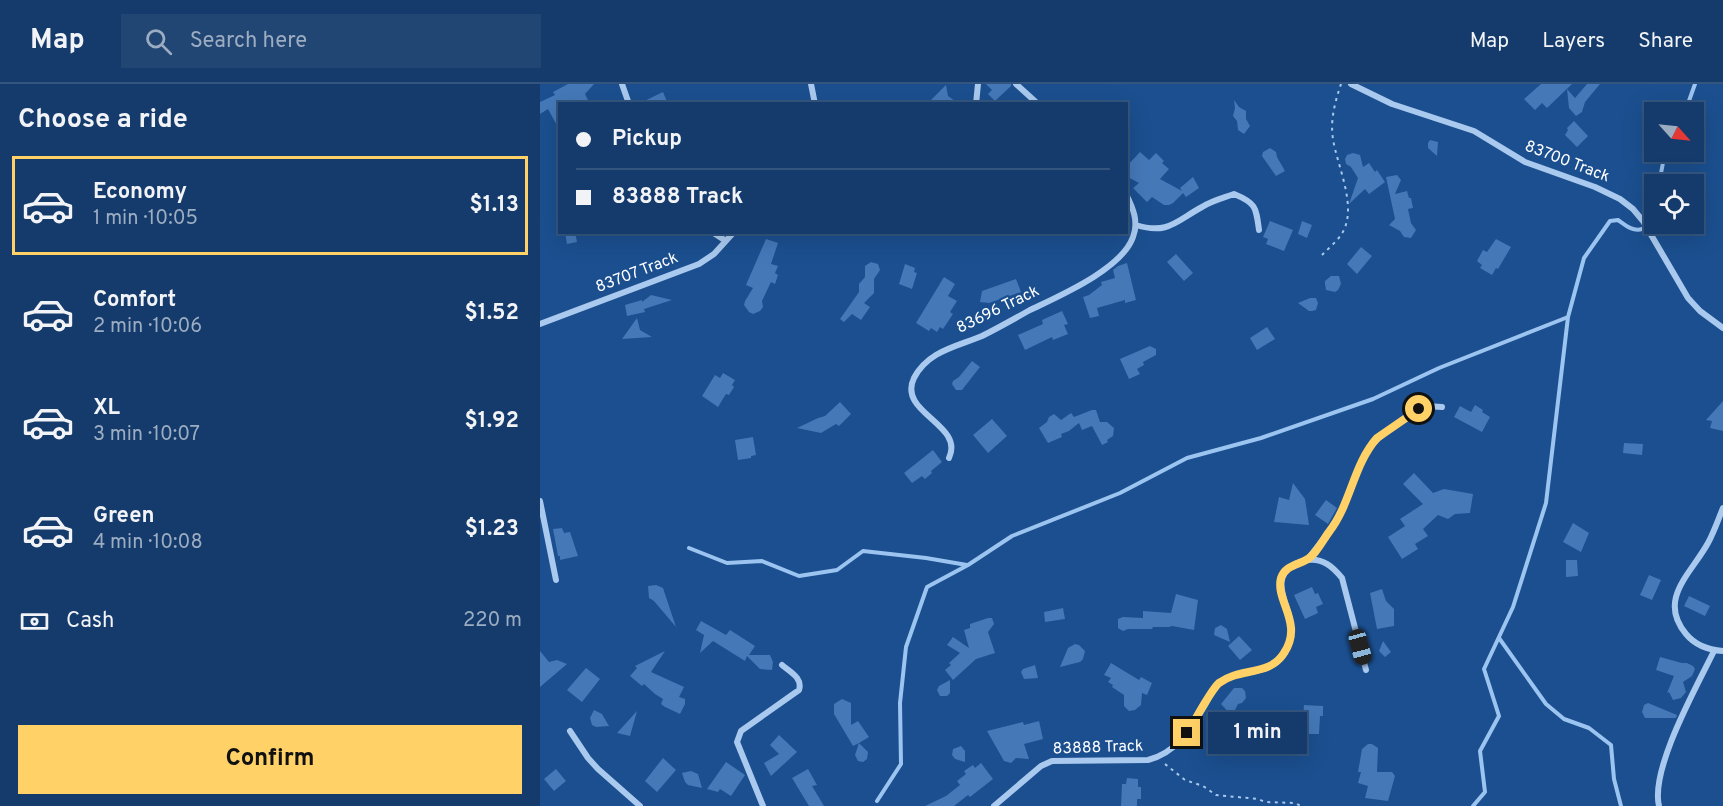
<!DOCTYPE html>
<html lang="en">
<head>
<meta charset="utf-8">
<style>
  :root { --surface:#143b6b; --page:#214673; --text:#f1f3f6; --muted:#9dadc1; --line:#33557e; --accent:#ffd166 }
  body { margin:0; font-family:Overpass,sans-serif; background:var(--page); color:var(--text); height:100vh; display:flex; flex-direction:column; font-size:22px; white-space:nowrap }
  * { box-sizing:border-box; margin:0 }
  p { font-size:20px; color:var(--muted) }
  .icon { flex:none; width:33px; height:33px; fill:none; stroke:currentColor; stroke-width:2; stroke-linecap:round; stroke-linejoin:round }
  .map { position:relative; flex:1; overflow:hidden }
  .drawer { display:flex; flex-direction:column; background:var(--surface); width:540px }
  .drawer>* { flex:none }
  .banner { position:absolute; left:18px; top:18px; width:570px; height:132px; border-radius:0px; box-shadow:0 6px 24px #0002,0 0 0 2px var(--line); display:grid; align-content:center; height:132px; padding:0 18px; background:var(--surface) }
  .needle { width:39px; rotate:117deg }
  .controls { position:absolute; left:1104px; top:18px; display:grid; gap:12px }
  .controls a { display:grid; place-items:center; width:60px; height:60px; border-radius:0px; background:var(--surface); box-shadow:0 6px 24px #0002,0 0 0 2px var(--line); font-size:30px }
  .end { position:absolute; width:27px; height:27px; margin:-14px; border:8px solid #ffd166; background:#111; box-shadow:0 0 0 3px #111 }
  .from { border-radius:50% }
  .bubble { position:absolute; height:42px; border-radius:0px; background:var(--surface); box-shadow:0 6px 24px #0002,0 0 0 2px var(--line); font-size:20px; font-weight:700; line-height:42px; text-align:center }
  .car { position:absolute; width:18px; height:36px; margin:-18px -9px; border-radius:8px; box-shadow:0 0 4px 2px #0007; background:linear-gradient(#222 24%,#8ab4d8 0 40%,#222 0 76%,#8ab4d8 0 86%,#222 0) }
  .banner b { display:flex; align-items:center; gap:21px; height:57px; font-size:22px }
  .banner b+b { border-top:2px solid var(--line) }
  .banner i { width:15px; height:15px; background:var(--text) }
  ul { padding:0; list-style:none }
  li { display:flex; align-items:center; gap:18px; height:99px; margin:0 12px 9px; padding:0 6px; border:3px solid transparent; border-radius:0px }
  li div { flex:1 }
  li b { display:block; font-size:22px }
  li em { font-style:normal; font-weight:700 }
  li.active { border-color:var(--accent) }
  li>.icon { width:54px; height:54px; stroke-width:1.5 }
  h2 { padding:0 18px; font-size:27px; line-height:72px }
  .pay { display:flex; align-items:center; gap:15px; height:66px; padding:0 18px; font-size:22px }
  .pay p { margin-inline-start:auto }
  .button { display:flex; gap:12px; margin-top:auto; padding:12px 18px }
  .button a { flex:1; height:69px; border-radius:0px; background:var(--accent); color:#111; font-size:24px; font-weight:700; line-height:69px; text-align:center }
  header { display:flex; align-items:center; gap:36px; box-sizing:border-box; height:84px; padding:0 30px; background:var(--surface); border-bottom:2px solid var(--line) }
  header strong { font-size:28px }
  nav { display:flex; gap:33px; margin-inline-start:auto; font-size:21px }
  .search { width:420px; height:54px; background:var(--page); display:flex; align-items:center; gap:15px; box-sizing:border-box; padding:0 21px; border-radius:0px; color:var(--muted); font-size:22px }
  main { display:flex; flex:1; min-height:0 }
  .map>svg:first-child { display:block }
  .lines { fill:none; stroke-linecap:round; stroke-linejoin:round }
  .stream { stroke:#9cc4f0; stroke-width:4 }
  .building { fill:#4478b7 }
  .path { stroke:#a9c9ee; stroke-width:2; stroke-dasharray:3 4.5; stroke-linecap:butt }
  .minor { stroke:#a9c9ee; stroke-width:6 }
  .route { stroke:#ffd166; stroke-width:8 }
  .labels { text-anchor:middle; dominant-baseline:central; stroke-width:4.5; stroke-linejoin:round; paint-order:stroke }
  .street-label { font-size:16px; fill:#fff; stroke:#1b4f8f }
</style>
</head>
<body>
<header>
<strong>Map</strong>
<div class="search"><svg class="icon" aria-label="search" viewBox="0 0 24 24"><circle cx="10" cy="10" r="6"/><path d="M15 15l6 6"/></svg>Search here</div>
<nav><a>Map</a><a>Layers</a><a>Share</a></nav>
</header>
<main>
<section class="drawer">
<h2>Choose a ride</h2>
<ul>
<li class="active"><svg class="icon" aria-label="car" viewBox="0 0 24 24"><path d="M5 17H2v-5l4-1 3-4h7l3 4 3 1v5h-3M9 17h6M6 11h13"/><circle cx="7" cy="17" r="2"/><circle cx="17" cy="17" r="2"/></svg><div><b>Economy</b><p>1 min · 10:05</p></div><em>$1.13</em></li>
<li><svg class="icon" aria-label="car" viewBox="0 0 24 24"><path d="M5 17H2v-5l4-1 3-4h7l3 4 3 1v5h-3M9 17h6M6 11h13"/><circle cx="7" cy="17" r="2"/><circle cx="17" cy="17" r="2"/></svg><div><b>Comfort</b><p>2 min · 10:06</p></div><em>$1.52</em></li>
<li><svg class="icon" aria-label="car" viewBox="0 0 24 24"><path d="M5 17H2v-5l4-1 3-4h7l3 4 3 1v5h-3M9 17h6M6 11h13"/><circle cx="7" cy="17" r="2"/><circle cx="17" cy="17" r="2"/></svg><div><b>XL</b><p>3 min · 10:07</p></div><em>$1.92</em></li>
<li><svg class="icon" aria-label="car" viewBox="0 0 24 24"><path d="M5 17H2v-5l4-1 3-4h7l3 4 3 1v5h-3M9 17h6M6 11h13"/><circle cx="7" cy="17" r="2"/><circle cx="17" cy="17" r="2"/></svg><div><b>Green</b><p>4 min · 10:08</p></div><em>$1.23</em></li>
</ul>
<div class="pay"><svg class="icon" aria-label="cash" viewBox="0 0 24 24"><path d="M3 7h18v10H3z"/><circle cx="12" cy="12" r="2"/></svg>Cash<p>220 m</p></div>
<div class="button"><a>Confirm</a></div>
</section>
<div class="map">
<svg width="1183" height="722" viewBox="0 0 1183 722">
  <rect width="100%" height="100%" fill="#1b4f8f"/>
  <g class="lines">
    <!-- stream -->
    <path class="stream" d="M1145,28L1155,0
      M1119,100L1125,68
      M1114,133V127
      M149,464L187,479L222,477L259,492L297,486L323,467L386,474L427,481
      M959,554L1006,620L1024,635L1049,644L1071,661L1074,695L1081,722
      M337,717L361,680L360,619L366,563L387,503L428,481L472,452L580,409L647,374L721,354L833,315L899,284L1028,233
      M933,722L945,708L940,667L959,632L944,585L973,523L1006,419L1028,233L1044,174L1070,137L1078,136C1085,141 1093,148 1102,145"/>
  </g>
  <!-- building -->
  <path class="building" d="M28,0H54L45,10L50,20H20V47L8,25L0,30V18L15,11L13,8Z
    M446,0H471V2L455,17L448,10L452,6Z
    M1001,0H1032L1007,24L1002,19L995,26L984,15Z
    M1047,0H1060L1045,18L1042,28L1036,32L1029,24L1027,5L1035,14Z
    M406,1L408,12L419,20H387Z
    M123,8L128,20H98Z
    M694,16L699,23L706,27V35L710,42L704,50L698,46L697,37L693,32L695,24Z
    M1034,37L1048,52L1037,63L1025,51L1028,46L1027,44Z
    M890,56L898,58L897,72L888,64V59Z
    M730,64L736,68L737,73L745,87L736,92L722,72L723,68Z
    M600,68L609,76L616,69L624,77L622,79L629,85L620,95L642,107L640,104L653,93L659,104L646,113L643,109L633,119L629,121H624L612,113L607,118L593,104L599,99L586,92V83Z
    M813,69L820,71L823,83L829,79L835,88L837,86L845,98L829,110L825,105L809,120L818,94L811,83L806,80L805,75L807,71Z
    M857,91L861,96L855,110L867,107L869,114H871L873,124L868,125L871,139L876,146L871,154L864,153L860,147L849,141L855,135L846,93Z
    M730,137L753,146L744,167L726,160L728,155L723,153Z
    M762,137L772,141L767,154L758,150Z
    M25,148H35L37,158L27,160Z
    M226,155L238,159L231,180L238,182L235,189L238,191L235,200L231,198L222,217L223,223L220,227L213,230L209,228L204,221L205,217L213,204L206,201Z
    M956,155L971,163L958,185L956,184L952,191L940,184L942,181L937,177L943,166L947,168Z
    M821,163L832,172L817,190L807,180Z
    M636,170L653,189L644,197L627,178Z
    M331,178L338,180L340,186L334,195V209L324,219L330,223L321,236L312,230L304,238L300,235L319,208V200L325,193V182Z
    M587,179L596,216L585,219V216L557,224L559,232L550,234L543,213L549,211L562,201L561,198L575,194L573,186L578,182Z
    M365,180L375,184L374,188L377,189L372,205L359,200Z
    M791,192H799L801,200L798,206L795,208L786,206L785,200V197Z
    M404,193L415,200L408,212L417,217L410,228L413,230L403,245L400,243L397,248L391,244L389,247L376,239Z
    M476,195L481,208L449,219L440,218L442,207Z
    M111,211L132,216L104,225L105,228L87,232L85,221L102,216V218Z
    M770,214H776L778,219L776,226L772,227H769L758,219Z
    M522,227L528,240L524,241L528,250L513,256L512,253L485,266L478,251L503,240L502,236Z
    M97,234L100,246L112,253L82,255Z
    M727,243L735,255L717,266L710,254Z
    M610,262L616,265V271L603,278L604,281L597,285L600,290L589,295L580,275Z
    M432,277L440,283L422,306H416L412,300L413,297L419,293Z
    M183,289L195,296L192,301L194,303L189,311L186,310L178,323L162,312L175,291L180,294Z
    M1183,317V347L1170,344L1172,337L1166,336Z
    M300,318L311,330L299,342L296,340L281,349L257,344L278,334L285,332Z
    M935,321L943,326L942,328L950,333L942,348L914,333L920,322L931,328Z
    M552,326H556L560,338H567L574,344L573,352L567,356L568,358L562,361L552,342L542,346L539,339L529,347L521,350L522,353L508,359L499,344L507,338L509,333L514,330L521,336L531,329L534,333Z
    M452,335L467,352L448,369L433,351Z
    M213,353L216,371L211,372V374L198,376L195,356Z
    M1084,359L1103,360L1102,371L1083,369Z
    M393,366L402,378L391,387L392,389L385,395L382,392L372,399L364,389Z
    M874,389L893,409L904,405L933,410L930,429L915,430L908,435L898,431L883,445L888,452L875,460L878,465L862,475L848,453L865,442L860,435L883,420L863,400Z
    M753,399L765,415L769,441L734,438L739,413L749,416Z
    M786,416L797,424L788,440L775,431Z
    M1033,439L1049,449L1041,468L1023,458Z
    M22,444L24,449L30,448L38,472L20,476V472H18L13,445Z
    M1026,476H1037L1038,492L1026,493Z
    M1109,491L1121,496L1112,516L1100,511Z
    M116,501L123,504L136,543L114,517L109,514L108,502Z
    M772,503L775,510L778,509L783,520L776,523L778,529L765,535L754,511Z
    M842,505L846,517L854,525V542L837,545L830,509Z
    M636,510L658,516L654,546L632,542L629,543H613L612,545H588L583,547L578,544V535L583,533L603,534V527L631,529Z
    M1149,512L1170,522L1165,532L1144,522Z
    M523,524L525,535L505,538L504,528Z
    M448,534H452L454,540L448,548L455,569L436,575L413,596L405,586L411,581L409,579L420,569L407,561L413,553L429,564L424,546L430,544V540Z
    M161,537L186,551L190,546L215,562L209,571H230L233,578L232,586L220,585L207,572L205,577L173,557L160,569L164,551L156,546Z
    M681,541L687,545L690,558L674,551L675,544Z
    M699,552L712,566L700,576L688,562Z
    M843,557L851,568L845,573L839,567Z
    M535,560L539,561L545,567L543,575L540,578L520,583L528,564Z
    M0,567L9,578L17,576L27,580L0,603Z
    M125,567L111,588L144,603L139,613L145,615V620L140,630L125,623L121,620L123,615L115,610L104,600L102,602L90,592L97,584L95,582Z
    M1120,573L1142,579H1147L1153,582L1155,585L1152,592L1143,598L1146,608L1141,614L1133,616L1129,608L1127,609L1134,592L1116,586Z
    M571,579L599,596L601,593L612,599L607,611L602,609L601,621L595,626L589,627L584,622V611L572,603L573,601L568,598L571,594L564,591Z
    M495,581L498,594L484,595L481,588L483,585Z
    M46,584L60,595L42,618L27,606Z
    M410,596V609L407,612H400L397,606L399,602Z
    M694,604H702L705,607L706,614L702,619L698,620L692,632L681,620Z
    M302,615L311,619V641L318,637L329,653L319,659L328,668L327,675L323,678L318,677L315,671L319,659L313,662L294,630V620Z
    M1108,619L1137,631L1136,634H1105L1102,628L1104,621Z
    M764,621L783,622V632H780L779,650H762Z
    M54,626L62,630L69,642L56,643L52,641L50,634Z
    M97,627L90,652L77,649Z
    M499,637L503,655L484,660L489,675L476,674L471,679L464,677L447,647L483,638L484,641Z
    M239,651L257,668L231,692L224,679L239,670L230,661Z
    M828,660H832L838,664L837,688H852L855,692L848,717L825,714L828,702L818,699L821,688H818L822,665Z
    M421,662L425,667V678L415,675L412,671L413,665Z
    M123,674L136,686L117,708L105,697Z
    M186,678L205,691L191,712L180,705L178,708L167,705Z
    M441,679L453,695L430,713L428,711L414,722H385L406,712L420,701L417,697L426,690L424,687L433,681L435,684Z
    M16,685L26,697L14,707L4,695Z
    M268,685L277,701L272,702L284,722H269L252,694Z
    M151,687L158,690L162,704L148,701L145,698L142,689Z
    M587,694L598,695V703H601V715H597V722H581L582,700H586Z"/>
  <g class="lines">
    <!-- path -->
    <path class="path" d="M782,171C788,165 796,158 801,151C819,125 797,82 793,55C790,36 795,18 801,0
      M625,680L645,696L663,702L676,711L718,715L725,718L755,719L761,722"/>
    <!-- minor -->
    <path class="minor" d="M82,0L89,20
      M271,0L275,20
      M476,0L498,20
      M811,0L852,20L934,47L985,78L1055,103L1080,115L1093,125L1103,137L1148,214L1160,227L1183,244
      M436,20L438,0
      M596,141C628,151 636,137 662,123C671,117 683,114 694,110C716,119 716,123 719,146
      M172,148L186,157
      M0,240L159,180L174,170L194,148
      M409,374C425,340 357,329 374,294C388,267 416,263 442,252C458,244 474,235 490,226C519,212 582,185 593,153C599,138 593,124 586,110
      M0,417L16,496
      M1183,424C1178,436 1174,448 1168,459C1151,490 1117,515 1146,550C1155,561 1169,566 1183,567
      M768,475C781,458 795,441 804,421C814,402 817,379 831,362C841,349 865,336 879,325L886,322L902,323
      M30,647L48,674L58,685L100,722
      M223,722L197,658L201,647L259,606C263,594 250,588 242,581
      M454,722L501,682L512,677L608,676C637,669 651,644 665,621C669,614 672,606 677,601C695,583 726,594 743,572C749,563 752,552 751,541C749,520 728,494 755,480C759,478 763,476 768,476C783,474 793,483 802,494L826,586
      M1119,722C1110,685 1157,602 1174,567"/>
  </g>
  <g class="lines">
    <!-- route -->
    <path class="route" d="M647,649C655,637 670,607 679,599C700,583 729,593 744,569C764,539 735,517 741,494C745,482 757,481 766,476C775,472 783,456 789,448C811,420 813,381 837,354L879,325"/>
  </g>
  <g class="labels">
    <!-- street labels -->
    <g class="street-label">
      <text transform="translate(1027 78) rotate(21)">83700 Track</text>
      <text transform="translate(97 189) rotate(-21)">83707 Track</text>
      <text transform="translate(458 226) rotate(-26)">83696 Track</text>
      <text transform="translate(558 664) rotate(-2)">83888 Track</text>
    </g>
  </g>
</svg>
<div class="controls">
<a><svg class="needle" viewBox="-14 -14 28 28"><path d="M0-13l5 13h-10z" fill="#e53935"/><path d="M0 13l5-13h-10z" fill="#9dadc1"/></svg></a>
<a><svg class="icon" aria-label="locate" viewBox="0 0 24 24"><circle cx="12" cy="12" r="6"/><path d="M12 2v4M12 18v4M2 12h4M18 12h4"/></svg></a>
</div>
<i class="end from" style="left:879px;top:325px"></i>
<i class="end" style="left:647px;top:649px"></i>
<div class="bubble" style="left:668px;top:628px;width:99px">1 min</div>
<i class="car" style="left:820px;top:563px;rotate:165deg"></i>
<div class="banner">
<b><i class="from"></i>Pickup</b>
<b><i></i>83888 Track</b>
</div>
</div>
</main>
</body>
</html>
